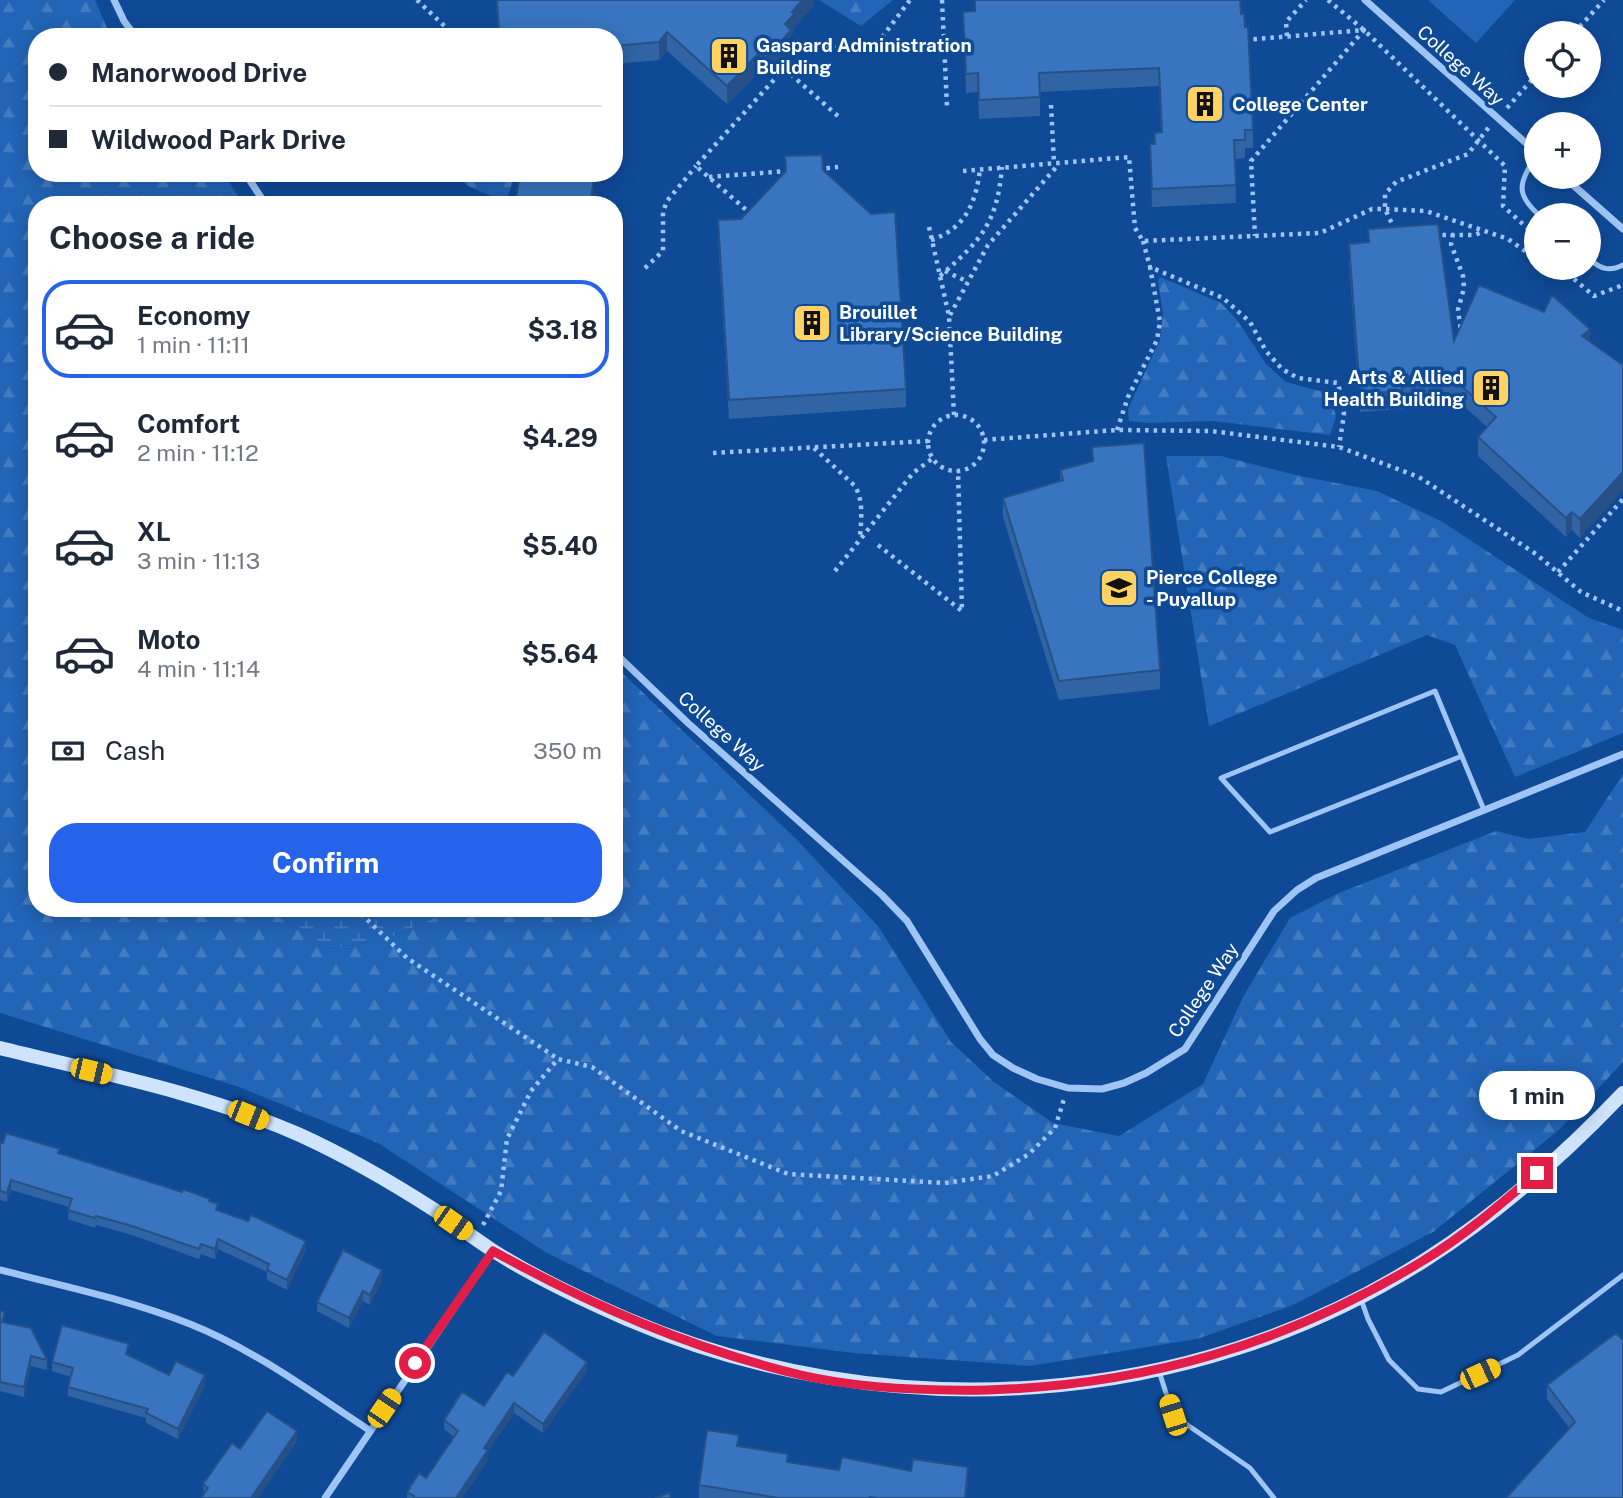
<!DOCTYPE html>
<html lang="en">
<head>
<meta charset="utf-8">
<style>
  :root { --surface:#fff; --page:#f2f2f3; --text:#1f2937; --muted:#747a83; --line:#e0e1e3; --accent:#2563eb }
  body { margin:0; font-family:"Public Sans",sans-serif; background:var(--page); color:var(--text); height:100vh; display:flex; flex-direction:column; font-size:26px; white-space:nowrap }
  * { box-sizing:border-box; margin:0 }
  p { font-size:23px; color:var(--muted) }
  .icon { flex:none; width:38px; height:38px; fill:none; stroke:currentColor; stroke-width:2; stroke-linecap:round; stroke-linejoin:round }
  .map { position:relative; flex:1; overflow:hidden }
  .sheet { position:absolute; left:28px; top:196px; width:595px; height:721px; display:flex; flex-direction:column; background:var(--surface); border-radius:28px; box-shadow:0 4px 18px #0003 }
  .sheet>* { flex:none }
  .top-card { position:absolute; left:28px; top:28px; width:595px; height:154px; border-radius:28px; box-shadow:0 4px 18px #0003; display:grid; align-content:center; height:154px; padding:0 21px; background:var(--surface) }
  .tools { position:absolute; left:1524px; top:21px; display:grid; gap:14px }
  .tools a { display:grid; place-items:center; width:77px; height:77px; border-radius:50%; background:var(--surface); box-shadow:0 4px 18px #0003; font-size:35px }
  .end { position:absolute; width:32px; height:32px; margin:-16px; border:9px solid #e11d48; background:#fff; box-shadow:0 0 0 4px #fff }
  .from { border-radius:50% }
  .bubble { position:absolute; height:49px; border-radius:24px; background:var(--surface); box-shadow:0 4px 18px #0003; font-size:23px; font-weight:700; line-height:49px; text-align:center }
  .car { position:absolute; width:21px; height:42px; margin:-21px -10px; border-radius:9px; box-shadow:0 0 5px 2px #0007; background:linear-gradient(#f5c518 24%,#345 0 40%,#f5c518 0 76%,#345 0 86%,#f5c518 0) }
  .top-card b { display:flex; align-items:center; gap:24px; height:66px; font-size:26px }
  .top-card b+b { border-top:2px solid var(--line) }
  .top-card i { width:18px; height:18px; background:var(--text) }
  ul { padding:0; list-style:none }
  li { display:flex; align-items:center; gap:21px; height:98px; margin:0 14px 10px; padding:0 7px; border:4px solid transparent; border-radius:28px }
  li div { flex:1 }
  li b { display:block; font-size:26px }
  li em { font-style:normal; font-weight:700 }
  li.on { border-color:var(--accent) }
  li>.icon { width:63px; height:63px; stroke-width:1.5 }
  h2 { padding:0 21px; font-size:32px; line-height:84px }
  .pay { display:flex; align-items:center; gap:18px; height:77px; padding:0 21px; font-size:26px }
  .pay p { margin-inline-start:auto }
  .primary-button { display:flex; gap:14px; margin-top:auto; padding:14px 21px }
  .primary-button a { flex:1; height:80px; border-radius:28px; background:var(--accent); color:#fff; font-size:28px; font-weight:700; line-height:80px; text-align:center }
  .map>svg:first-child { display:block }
  .forest { fill:url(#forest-firs) }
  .wetland { fill:url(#wetland-marsh) }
  .pitch { fill:#2264b6 }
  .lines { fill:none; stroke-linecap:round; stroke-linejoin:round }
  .path { stroke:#9fc5f4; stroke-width:4.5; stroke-dasharray:3.5 5; stroke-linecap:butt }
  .lane { stroke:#9fc5f4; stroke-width:5 }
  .street { stroke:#9fc5f4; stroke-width:7 }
  .secondary { stroke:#cfe3fd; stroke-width:14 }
  .wall { fill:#3064a4 }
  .shaded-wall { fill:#275186 }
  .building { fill:#3874bf; stroke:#275186; stroke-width:2 }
  .route { stroke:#e11d48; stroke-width:9 }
  .labels { text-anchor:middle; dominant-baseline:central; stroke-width:7; stroke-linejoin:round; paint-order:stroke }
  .poi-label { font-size:19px; font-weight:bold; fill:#fff; stroke:#0f4a97; text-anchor:start }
  .street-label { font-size:19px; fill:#fff; stroke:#0f4a97 }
</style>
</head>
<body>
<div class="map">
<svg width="1623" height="1498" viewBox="0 0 1623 1498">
  <defs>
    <pattern id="forest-firs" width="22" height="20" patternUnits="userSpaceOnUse" patternTransform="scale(1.75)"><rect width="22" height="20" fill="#2264b6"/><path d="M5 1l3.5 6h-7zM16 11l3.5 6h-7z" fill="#437bc1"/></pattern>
    <pattern id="wetland-marsh" width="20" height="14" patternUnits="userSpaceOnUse" patternTransform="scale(1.75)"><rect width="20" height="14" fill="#2264b6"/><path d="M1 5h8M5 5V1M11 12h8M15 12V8" fill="none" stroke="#437bc1"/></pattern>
  </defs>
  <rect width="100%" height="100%" fill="#0f4a97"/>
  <!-- forest -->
  <path class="forest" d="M0,0H95L111,37H37V173H223L244,205H37V908H264L329,949L387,939L456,908H614V665L796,839L878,926L951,1042L994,1082L1053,1123L1119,1136L1203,1084L1243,997L1290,918L1339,893L1496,831L1529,839L1585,832L1623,774V1062L1559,1130L1433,1232L1293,1305L1197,1339L1030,1366L854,1353L717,1336L545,1252L378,1143L236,1086L0,1013Z
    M819,0H893L861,26Z
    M451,173H524L514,177L506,202L470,187Z
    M1160,277L1221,303L1237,320L1266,364L1286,382L1331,394L1336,417L1330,435L1212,421L1149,423L1129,421L1128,409L1160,340L1163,313L1158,281Z
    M1166,456H1221L1300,476L1377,491L1441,521L1589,618L1623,630V733L1515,777L1455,645L1427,635L1209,726Z"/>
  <!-- wetland -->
  <path class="wetland" d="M264,908H456L387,939L329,949Z"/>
  <!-- pitch -->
  <path class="pitch" d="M1428,0H1515L1476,43Z"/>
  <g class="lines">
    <!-- path -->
    <path class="path" d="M417,0L456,37
      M942,0L947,107
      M1328,0L1364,30L1505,166L1503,206L1536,236
      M1574,33L1604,0
      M1287,36L1286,22L1306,0
      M459,37L497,33
      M1245,40L1364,30L1251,161L1255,236
      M877,44L910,0
      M778,63L839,117
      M1051,105L1054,163
      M1507,108L1536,75
      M818,169L838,167
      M963,171L1129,157L1135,228L1143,241L1320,233L1372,209H1385L1426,211L1508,239L1532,256H1536
      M709,177L788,171
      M752,215L696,166L801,50L944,41
      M929,227L949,316L954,415
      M1395,230L1385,209V194L1396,182L1468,154L1489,127
      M1453,234L1451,244L1463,276L1464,288L1458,310L1461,331
      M1434,235H1475L1484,231
      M931,240C965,229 976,203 980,169
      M1143,241L1150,267
      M645,268L663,251V212L667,201L696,166
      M1561,268L1594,296L1623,285
      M945,271L968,282
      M940,276C981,240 997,224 1002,167
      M950,315L988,245L1059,164
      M928 443a28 28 0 1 1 56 0a28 28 0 1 1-56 0Z
      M1117,430L1128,397L1157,340L1160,322L1150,267L1223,298L1250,322L1266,351L1282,369L1298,378L1338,383L1344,414L1339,447
      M984,440L1117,430L1211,431L1339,447L1419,477L1536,554L1581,592L1623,611
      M814,448L855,486C864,502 861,520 860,538
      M713,453L928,441
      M878,545L962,611L958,471
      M835,571L913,473L933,458
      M1558,572L1623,499
      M355,908L407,958L558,1059
      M483,1225L501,1191L507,1139L531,1091L558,1059L592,1067L681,1131L788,1174L945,1183L993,1176L1029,1154L1055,1128L1064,1099"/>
    <!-- lane -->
    <path class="lane" d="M1536,155C1521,182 1513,192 1539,215
      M1589,259C1601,269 1609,272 1623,265
      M1462,756L1270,832L1221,778L1435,691L1484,810
      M1361,1299L1368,1319L1389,1360L1418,1389L1441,1392L1518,1355L1623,1275
      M1159,1371L1173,1415L1250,1468L1274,1498"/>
    <!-- street -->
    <path class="street" d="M114,0L124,21L136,37
      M1365,0L1536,152
      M245,173L266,205
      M1564,177L1623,229
      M614,652L688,723L882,895L907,921L980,1039L993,1055L1013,1068L1037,1079L1068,1088L1102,1089L1124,1083L1146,1073L1185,1049L1274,911L1297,890L1316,878L1623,754
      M0,1270C64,1286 129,1300 190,1324C255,1350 311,1392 369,1430
      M325,1498L493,1251"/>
    <!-- secondary -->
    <path class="secondary" d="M0,1048C101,1073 204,1093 300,1135C346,1156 391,1182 433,1209C453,1222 472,1237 492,1250C534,1277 581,1299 627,1319C884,1429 1189,1411 1425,1260C1497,1214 1564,1155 1623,1093"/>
  </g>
  <!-- wall -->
  <path class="wall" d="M496,0H814V6L794,27V32L791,35V48L766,77L760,71L727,104L667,51L659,60L614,64V37H498Z
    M974,0H1240L1253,130V148H1245V158L1235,159L1236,203L1152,207L1150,144H1154V133L1161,132L1159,86L1040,92V116L979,119L978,92L966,93L963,12L975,11Z
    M785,156L823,170L871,214L906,389V407L729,419L718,239V220L741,219L785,173Z
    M1368,229L1454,341L1544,312L1590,329L1580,538L1572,530L1566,537L1478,456V437L1487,427L1448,392L1402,396V409L1360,412L1349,263V244L1368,243Z
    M1092,447L1160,670V689L1059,700L1003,517V498L1060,481V470L1092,461Z
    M0,1142L60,1153L210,1201L218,1211L306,1250L287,1290L267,1280V1272L218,1249L215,1259L201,1254L199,1259L132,1235L96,1225L95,1228L68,1219L69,1207L11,1190L7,1202L0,1200Z
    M382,1280L370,1305L363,1301L349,1328L317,1311V1302Z
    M0,1311L4,1322L47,1360V1370L31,1366L24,1397L0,1391Z
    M1623,1340V1498L1547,1399V1385Z
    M129,1354V1355L169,1375L205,1385L178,1439L146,1423V1418L68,1396V1387L71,1377L52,1371V1362Z
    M587,1371L543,1433L514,1413L488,1451V1460L462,1498H407V1492L426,1478L454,1437L444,1429V1420L484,1406L513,1376Z
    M297,1441L258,1498H201L204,1495L203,1484L240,1449Z
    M739,1447L788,1462L839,1470L911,1471L968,1482L966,1498H699V1485Z"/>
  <!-- shaded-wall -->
  <path class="shaded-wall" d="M802,0H814V6L794,27V32L791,35V48L766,77V58L792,12Z
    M667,32V51L659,60V42Z
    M760,52V71L727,104V86Z
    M594,179V193L592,205H590Z
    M1590,329V348L1582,336Z
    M1623,472V491L1580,538V519Z
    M1572,512V530L1566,537V518Z
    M11,1180V1190L7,1202V1193Z
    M218,1239V1249L215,1259V1249Z
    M306,1241V1250L287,1290V1280Z
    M382,1270V1280L370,1305V1295Z
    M363,1291V1301L349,1328V1318Z
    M31,1356V1366L24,1397V1387Z
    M587,1362V1371L543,1433V1424Z
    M205,1375V1385L178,1439V1429Z
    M514,1403V1413L488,1451V1460L462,1498H456L484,1448Z
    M297,1431V1441L258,1498H251Z
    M968,1467V1482L966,1498H965Z"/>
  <!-- building -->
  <path class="building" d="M497,0H802L792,12L794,14L785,24L791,30L766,58L760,52L727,86L667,32L659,42L614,46V37H502L501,31H499Z
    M975,0H1240L1241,14L1244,13L1245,27H1248L1253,130H1245V140H1234L1236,185L1152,189L1150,144H1155L1154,133L1162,132L1159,68L1039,73L1040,97L979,100L978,73L966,74L963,12L975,11Z
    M822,155L823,170L871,214L895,212L906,389L729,400L718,220L741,219L786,171L785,156Z
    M520,173H558L594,179L590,205H515Z
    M1438,224L1454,341L1479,285L1544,312L1552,295L1590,329L1582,336L1623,365V472L1580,519L1572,512L1566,518L1478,437L1496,417L1448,374L1401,377L1402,391L1360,394L1349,244L1369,242L1368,229Z
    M1144,443L1160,670L1059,681L1003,498L1063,480L1060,470L1093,461L1092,447Z
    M6,1133L60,1149L58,1153L182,1192L183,1189L210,1199L209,1201L218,1204L216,1210L248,1221L251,1215L306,1241L287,1280L267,1270L269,1264L218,1239L215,1249L201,1244L199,1249L132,1226L96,1216L95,1218L68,1210L72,1199L11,1180L7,1193L0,1191V1142L3,1143Z
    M343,1250L382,1270L370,1295L363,1291L349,1318L317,1302Z
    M0,1311L5,1312L2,1322L31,1328L47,1360L31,1356L24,1387L0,1382Z
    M62,1325L129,1344L126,1354L169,1375L176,1361L205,1375L178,1429L146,1413L148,1409L68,1387L73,1368L52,1362Z
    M544,1332L587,1362L543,1424L514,1403L484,1448L488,1450L456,1498H413L414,1496L407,1492L419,1473L426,1478L458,1431L444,1420L462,1392L484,1406L507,1372L513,1376Z
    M1616,1333L1623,1340V1498H1506L1575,1422L1547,1385Z
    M267,1411L297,1431L251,1498H201L208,1488L203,1484L232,1443L240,1449Z
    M707,1430L739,1435L737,1446L788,1454L787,1462L839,1470L842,1457L911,1471L913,1459L968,1467L965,1498H878L870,1497V1498H779L699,1485Z
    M669,1493L671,1498H655Z"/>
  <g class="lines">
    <!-- route -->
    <path class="route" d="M415,1363L493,1251C593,1306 689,1348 801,1375C861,1389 926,1391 987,1390C1145,1385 1284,1345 1421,1262C1463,1237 1500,1205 1537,1173"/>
  </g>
  <!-- icons -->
  <defs>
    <g id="building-square" transform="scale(2.0125)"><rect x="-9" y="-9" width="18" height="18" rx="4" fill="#ffd262" stroke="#0f4a97"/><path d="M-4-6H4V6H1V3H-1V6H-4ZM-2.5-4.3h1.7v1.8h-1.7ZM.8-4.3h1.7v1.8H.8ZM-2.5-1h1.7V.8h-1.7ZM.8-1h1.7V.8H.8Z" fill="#111"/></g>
    <g id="university-square" transform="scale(2.0125)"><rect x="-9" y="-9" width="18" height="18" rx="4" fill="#ffd262" stroke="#0f4a97"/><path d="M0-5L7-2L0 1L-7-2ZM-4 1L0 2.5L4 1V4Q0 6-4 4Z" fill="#111"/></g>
  </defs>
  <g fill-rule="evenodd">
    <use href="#building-square" x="729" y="56"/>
    <use href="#building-square" x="1205" y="104"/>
    <use href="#building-square" x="812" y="323"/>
    <use href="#building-square" x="1491" y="388"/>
    <use href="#university-square" x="1119" y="588"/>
  </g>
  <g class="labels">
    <!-- poi labels -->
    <g class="poi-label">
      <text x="756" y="45">Gaspard Administration<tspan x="756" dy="22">Building</tspan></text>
      <text x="1232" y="104">College Center</text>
      <text x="839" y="312">Brouillet<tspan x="839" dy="22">Library/Science Building</tspan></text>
      <text x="1464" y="377" text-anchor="end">Arts &amp; Allied<tspan x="1464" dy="22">Health Building</tspan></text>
      <text x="1146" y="577">Pierce College<tspan x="1146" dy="22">- Puyallup</tspan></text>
    </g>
    <!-- street labels -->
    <g class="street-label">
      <text transform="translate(1461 65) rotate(42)">College Way</text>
      <text transform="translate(722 731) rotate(42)">College Way</text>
      <text transform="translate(1203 990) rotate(-56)">College Way</text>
    </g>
  </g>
</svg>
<div class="tools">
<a><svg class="icon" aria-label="locate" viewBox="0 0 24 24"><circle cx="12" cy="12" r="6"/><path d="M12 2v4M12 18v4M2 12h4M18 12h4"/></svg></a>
<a>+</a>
<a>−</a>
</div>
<i class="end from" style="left:415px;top:1363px"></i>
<i class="end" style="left:1537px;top:1173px"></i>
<div class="bubble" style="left:1479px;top:1071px;width:116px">1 min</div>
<i class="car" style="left:91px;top:1071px;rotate:103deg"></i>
<i class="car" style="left:248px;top:1115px;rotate:112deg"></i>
<i class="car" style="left:453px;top:1223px;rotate:125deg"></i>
<i class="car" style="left:1480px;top:1374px;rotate:65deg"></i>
<i class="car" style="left:384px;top:1408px;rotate:34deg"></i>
<i class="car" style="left:1173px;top:1415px;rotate:342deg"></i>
<div class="top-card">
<b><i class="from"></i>Manorwood Drive</b>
<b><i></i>Wildwood Park Drive</b>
</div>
<section class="sheet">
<h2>Choose a ride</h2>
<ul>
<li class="on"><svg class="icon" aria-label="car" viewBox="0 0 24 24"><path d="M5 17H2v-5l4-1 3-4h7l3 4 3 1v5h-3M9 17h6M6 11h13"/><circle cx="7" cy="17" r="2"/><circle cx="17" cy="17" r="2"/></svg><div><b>Economy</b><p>1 min · 11:11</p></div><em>$3.18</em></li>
<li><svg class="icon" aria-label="car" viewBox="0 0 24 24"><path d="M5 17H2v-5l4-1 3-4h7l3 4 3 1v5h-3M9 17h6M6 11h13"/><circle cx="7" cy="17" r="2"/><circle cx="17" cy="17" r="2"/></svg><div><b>Comfort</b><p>2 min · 11:12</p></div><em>$4.29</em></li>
<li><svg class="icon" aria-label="car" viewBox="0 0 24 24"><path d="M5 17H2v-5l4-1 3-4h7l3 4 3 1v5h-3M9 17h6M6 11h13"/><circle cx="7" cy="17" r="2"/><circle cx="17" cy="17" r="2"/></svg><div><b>XL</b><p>3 min · 11:13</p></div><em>$5.40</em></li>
<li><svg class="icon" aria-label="car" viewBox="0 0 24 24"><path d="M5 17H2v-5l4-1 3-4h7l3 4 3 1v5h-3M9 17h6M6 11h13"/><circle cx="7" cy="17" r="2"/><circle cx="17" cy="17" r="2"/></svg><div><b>Moto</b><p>4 min · 11:14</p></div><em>$5.64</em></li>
</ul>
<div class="pay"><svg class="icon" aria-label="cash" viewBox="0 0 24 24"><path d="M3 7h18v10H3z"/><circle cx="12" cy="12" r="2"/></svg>Cash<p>350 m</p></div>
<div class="primary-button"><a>Confirm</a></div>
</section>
</div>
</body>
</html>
